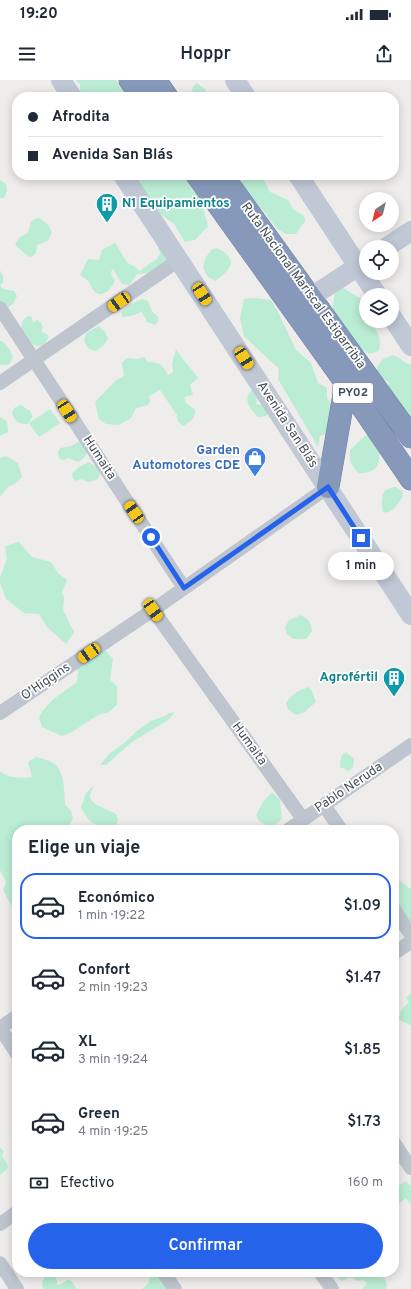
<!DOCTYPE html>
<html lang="es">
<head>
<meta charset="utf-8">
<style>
  :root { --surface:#fff; --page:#f2f2f3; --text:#1f2937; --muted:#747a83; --line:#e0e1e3; --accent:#2563eb }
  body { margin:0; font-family:Overpass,sans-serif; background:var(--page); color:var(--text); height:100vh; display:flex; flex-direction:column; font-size:15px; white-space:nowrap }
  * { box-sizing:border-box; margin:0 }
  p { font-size:13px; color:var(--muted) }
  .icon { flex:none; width:22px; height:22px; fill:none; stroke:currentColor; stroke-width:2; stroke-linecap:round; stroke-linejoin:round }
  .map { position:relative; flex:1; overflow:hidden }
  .drawer { position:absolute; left:12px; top:745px; width:387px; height:452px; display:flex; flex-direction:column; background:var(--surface); border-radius:16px; box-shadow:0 2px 10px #0003 }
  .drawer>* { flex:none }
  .banner { position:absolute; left:12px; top:12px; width:387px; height:88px; border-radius:16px; box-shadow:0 2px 10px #0003; display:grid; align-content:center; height:88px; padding:0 16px; background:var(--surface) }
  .needle { width:26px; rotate:215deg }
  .buttons { position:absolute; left:359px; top:112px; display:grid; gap:8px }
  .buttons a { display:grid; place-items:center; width:40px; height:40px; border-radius:50%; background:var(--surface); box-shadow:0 2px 10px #0003; font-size:20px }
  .end { position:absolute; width:18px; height:18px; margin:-9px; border:5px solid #2563eb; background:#fff; box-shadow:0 0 0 2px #fff }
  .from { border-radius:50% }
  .bubble { position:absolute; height:28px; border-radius:14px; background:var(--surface); box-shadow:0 2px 10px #0003; font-size:13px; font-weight:600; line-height:28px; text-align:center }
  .car { position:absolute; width:12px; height:24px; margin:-12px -6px; border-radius:5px; box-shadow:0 0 3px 1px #0007; background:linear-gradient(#f5c518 24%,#345 0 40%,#f5c518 0 76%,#345 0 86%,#f5c518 0) }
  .banner b { display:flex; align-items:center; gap:14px; height:38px; font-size:15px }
  .banner b+b { border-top:1px solid var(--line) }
  .banner i { width:10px; height:10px; background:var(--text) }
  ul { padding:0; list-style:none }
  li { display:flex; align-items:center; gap:12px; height:66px; margin:0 8px 6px; padding:0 8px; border:2px solid transparent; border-radius:16px }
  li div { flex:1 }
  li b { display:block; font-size:15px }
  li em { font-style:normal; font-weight:600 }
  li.on { border-color:var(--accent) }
  li>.icon { width:36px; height:36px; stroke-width:1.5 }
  h2 { padding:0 16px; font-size:18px; line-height:48px }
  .pay { display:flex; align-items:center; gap:10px; height:44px; padding:0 16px; font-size:15px }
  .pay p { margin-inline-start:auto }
  .primary-button { display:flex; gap:8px; margin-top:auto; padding:8px 16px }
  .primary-button a { flex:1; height:46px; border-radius:24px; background:var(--accent); color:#fff; font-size:16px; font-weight:600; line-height:46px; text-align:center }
  .status { display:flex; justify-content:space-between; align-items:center; height:28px; padding:0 20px; background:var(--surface); direction:ltr }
  .status svg { height:11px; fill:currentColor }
  header { display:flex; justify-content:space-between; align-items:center; height:52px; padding:0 16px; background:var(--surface); font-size:18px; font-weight:600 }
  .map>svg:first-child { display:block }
  .green { fill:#bbecd4 }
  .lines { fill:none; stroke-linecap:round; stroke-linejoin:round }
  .highway-casing { stroke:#7184a6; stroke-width:23 }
  .street { stroke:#bec5ce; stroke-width:14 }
  .secondary { stroke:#c0c7d5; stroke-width:20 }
  .highway { stroke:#8699ba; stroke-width:22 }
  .route { stroke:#2563eb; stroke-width:5 }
  .labels { text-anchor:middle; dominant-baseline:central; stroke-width:3.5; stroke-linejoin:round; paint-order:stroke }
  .shield { fill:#fff; stroke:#7e838b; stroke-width:1 }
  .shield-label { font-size:12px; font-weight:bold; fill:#464e59 }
  .culture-label { font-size:13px; font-weight:bold; fill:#0d838f; stroke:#fff; text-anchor:start }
  .street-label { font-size:13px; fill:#464e59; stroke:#fff }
  .shop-label { font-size:13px; font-weight:bold; fill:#366cbe; stroke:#fff; text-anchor:end }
</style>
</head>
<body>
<div class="status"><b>19:20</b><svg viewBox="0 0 49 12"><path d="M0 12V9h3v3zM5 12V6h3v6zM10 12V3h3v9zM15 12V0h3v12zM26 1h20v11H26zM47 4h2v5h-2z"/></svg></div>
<header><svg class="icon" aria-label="menu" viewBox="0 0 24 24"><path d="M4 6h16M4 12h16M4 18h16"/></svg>Hoppr<svg class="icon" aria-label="share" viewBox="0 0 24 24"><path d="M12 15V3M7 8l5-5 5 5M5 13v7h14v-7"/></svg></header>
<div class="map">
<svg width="411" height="1209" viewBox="0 0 411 1209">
  <rect width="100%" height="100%" fill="#efedec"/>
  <!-- green -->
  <path class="green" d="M75,0H116L129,17H80V4Z
    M197,3L205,9L207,13L205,17H191L193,6Z
    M132,95H187L198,110L208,146L195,160L185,162L174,144L134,114Z
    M238,95H261L270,112L288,120L293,129L304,136L305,141L296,154H286L277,149L263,130L246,113L241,100Z
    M0,100L6,104L7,110L4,118H0Z
    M39,138L47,144L52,152L48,161L37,165C36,172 37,175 29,177L15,165L20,157L28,153L31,142L34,139Z
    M165,162L171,177L153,193L137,194L129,205L122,204C118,199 117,193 112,189L111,194L115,201C111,209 102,220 93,210C92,209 91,205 90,204C88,200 84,197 80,195L88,179L99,180L102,170L115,163C120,169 123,178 128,183C133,186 135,186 139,191L157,179L160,173L158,168Z
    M217,168C239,179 232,189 215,201L207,196L203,187L206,177L212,169Z
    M0,190L3,196V203L0,205L3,209L14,211L17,216L13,224L7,228L0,224Z
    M343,208L361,219L366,235V241H369C378,252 382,256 379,271L369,274L353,263L332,232L335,212Z
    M254,218L271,220L279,234L296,270L311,283L318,303L327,308V318L338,336L330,353L320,356L318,367L278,299L279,289L244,256L240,238L244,219Z
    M142,219L148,221L152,231L158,237V241L155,245L147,242L142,232L131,236L122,237L121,232L131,224Z
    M28,236L32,237L33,243L37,240L41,243L43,248L41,251L49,256L45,264C34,270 29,261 22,253C21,245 21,240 28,236Z
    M99,246L106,253L108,259L103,266L96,271L89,269L84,261L86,253Z
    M0,261H2C9,268 18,277 8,285H0Z
    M176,269C182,280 191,287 198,298L190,305L193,315L184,317L186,323L195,330C195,339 190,342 183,346L178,342L177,335L160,310L149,316L150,321L148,325L136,328L131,338L119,345L106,344L99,339L95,322L115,301L124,296L122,283L127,278L137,279L144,277L148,282C160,283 162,283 168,295L173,292L172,284Z
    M393,275C400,277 404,283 411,285V342L391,318L388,302L379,297L377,292V287L383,279Z
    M252,309L257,317L256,324L261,325L264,324L270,328L266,336L258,337C250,328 242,321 252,309Z
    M21,325L30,331L33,336L28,344C20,344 14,342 12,333L14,328Z
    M50,329L60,343L39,357L29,343Z
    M0,337L7,341L8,352L0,356Z
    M367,354C371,358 376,362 378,366C380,369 380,375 379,379C378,391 369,393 359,393C351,386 349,381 350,370Z
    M80,361L87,373L83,379L78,382L69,378L63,380L59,378L58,372L60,368L71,366Z
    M6,376L18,383L22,397L16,403L8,407L0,417V378Z
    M89,382L98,388L100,395L97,400L88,402L81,399L77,401L73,399L72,394L79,387Z
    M396,407L402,411L403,416C399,423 391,435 383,432C381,426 381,414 386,410C389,408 393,407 396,407Z
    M19,462L32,477L51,482L58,493L67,500L62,513L64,517L63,530L74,552L66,564L47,547L39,534L24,533L6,519L0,503V498L7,478L5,466Z
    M301,535C309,539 311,543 312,551L306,559H293L287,554L285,547L289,540Z
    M97,567L106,571L113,579L110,600L117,606V625L109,632L98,635L72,652L62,656L42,647L39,637C48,620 63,613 77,602L78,592L76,581Z
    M309,607L312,611L316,622L303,633L295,635L288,629L286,623C292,614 299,610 309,607Z
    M175,632L168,640L132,662L106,685H100L110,673L123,664L138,650L151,641L165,636L169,633Z
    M346,672L354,679L353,687L349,691L340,687L341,676Z
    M36,677C44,679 55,682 59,689C64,697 65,716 65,725L71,731L73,739L69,745L76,748V750H17V824L11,825L3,810L6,802L0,790V691C8,699 21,698 32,697L28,682Z
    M93,706C93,709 91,712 90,715C89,725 110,730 116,734L118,739L117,744C111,748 108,747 102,746C89,744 88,738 81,728L86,713Z
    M272,712L280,720L282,739L271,748L259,741L256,735L263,722Z
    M394,797L411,809V842L394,817Z
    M411,913V946C407,942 403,943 399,939L401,930L409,922L406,918Z
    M15,988H17V1011C11,1004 13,997 15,988Z
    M0,1068L4,1071L2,1076L8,1086L7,1089L0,1095Z
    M406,1101L411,1106V1125L406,1118L394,1127V1109Z
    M149,1192H162L172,1209H142L148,1204L151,1195Z
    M338,1192H376L378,1198L381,1197L385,1199L387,1205L386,1209H362L367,1203L363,1200L358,1201L350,1197L342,1201L337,1197Z
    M49,1193L53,1194L57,1200V1205H60C71,1196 70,1199 77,1209H45L42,1207C42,1201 44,1197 49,1193Z"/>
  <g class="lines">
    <!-- highway casing -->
    <g class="highway-casing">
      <path id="highway" d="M130,0L142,17
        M155,0L167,17
        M197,95L346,303L411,399
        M222,95L411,357
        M328,407L346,303"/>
    </g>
    <!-- street -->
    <path class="street" d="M0,228L184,508
      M0,303L179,180
      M153,530L303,739
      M0,633L153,530L328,407
      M324,725L341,750
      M288,750L411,665
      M394,829L411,855
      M394,873L411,862
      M17,936L0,948L17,974
      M394,1063L411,1088
      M0,1144L17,1132
      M0,1183L17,1209
      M163,1192L175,1209
      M320,1192L332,1209"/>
    <!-- secondary -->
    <path class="secondary" d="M61,0L72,17
      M235,0L246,17
      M123,95L411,535
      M298,95L377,215
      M387,167L411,151
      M311,217L366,181
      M392,237L411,266"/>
    <!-- highway -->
    <use href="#highway" class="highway"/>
  </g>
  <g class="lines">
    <!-- route -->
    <path class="route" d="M151,457L184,508L328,407L361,458"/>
  </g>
  <!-- icons -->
  <defs>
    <g id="building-pin" transform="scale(1.15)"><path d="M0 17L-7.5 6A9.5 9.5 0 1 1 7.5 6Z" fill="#0f9aa8" stroke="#fff"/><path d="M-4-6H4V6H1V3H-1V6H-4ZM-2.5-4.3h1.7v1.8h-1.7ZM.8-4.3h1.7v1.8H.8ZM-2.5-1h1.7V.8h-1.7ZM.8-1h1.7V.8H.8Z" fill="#fff"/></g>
    <g id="shop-pin" transform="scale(1.15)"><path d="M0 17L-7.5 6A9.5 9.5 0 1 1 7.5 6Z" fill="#3f7fe0" stroke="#fff"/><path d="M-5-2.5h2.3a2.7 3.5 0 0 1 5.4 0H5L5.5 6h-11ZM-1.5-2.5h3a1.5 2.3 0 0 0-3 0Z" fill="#fff"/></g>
  </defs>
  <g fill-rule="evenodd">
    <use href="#building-pin" x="107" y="124"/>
    <use href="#shop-pin" x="255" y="378"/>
    <use href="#building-pin" x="394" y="598"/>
  </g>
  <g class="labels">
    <!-- shield labels -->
    <rect class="shield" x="333" y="303" width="40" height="20" rx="3"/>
    <g class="shield-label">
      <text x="353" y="313">PY02</text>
    </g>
    <!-- culture labels -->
    <g class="culture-label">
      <text x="122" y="124">N1 Equipamientos</text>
      <text x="378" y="598" text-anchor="end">Agrofértil</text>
    </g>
    <!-- street labels -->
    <g class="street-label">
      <text transform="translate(303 206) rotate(54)">Ruta Nacional Mariscal Estigarribia</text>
      <text transform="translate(287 345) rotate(57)">Avenida San Blás</text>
      <text transform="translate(99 378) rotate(57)">Humaita</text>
      <text transform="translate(46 602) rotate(-34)">O'Higgins</text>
      <text transform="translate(249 664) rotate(54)">Humaita</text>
      <text transform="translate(349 708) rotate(-34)">Pablo Neruda</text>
    </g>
    <!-- shop labels -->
    <g class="shop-label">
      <text x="240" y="371">Garden<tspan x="240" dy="15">Automotores CDE</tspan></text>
    </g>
  </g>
</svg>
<div class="buttons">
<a><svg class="needle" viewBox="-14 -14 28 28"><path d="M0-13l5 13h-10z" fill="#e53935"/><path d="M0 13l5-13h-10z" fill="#747a83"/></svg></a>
<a><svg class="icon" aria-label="locate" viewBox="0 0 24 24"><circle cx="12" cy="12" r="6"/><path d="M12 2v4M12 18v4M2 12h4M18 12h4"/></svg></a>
<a><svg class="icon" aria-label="layers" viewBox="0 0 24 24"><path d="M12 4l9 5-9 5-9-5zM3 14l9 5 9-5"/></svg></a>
</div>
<i class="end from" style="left:151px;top:457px"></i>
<i class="end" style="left:361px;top:458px"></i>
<div class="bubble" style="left:328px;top:472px;width:66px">1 min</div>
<i class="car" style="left:202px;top:214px;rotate:147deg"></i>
<i class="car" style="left:119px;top:222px;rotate:235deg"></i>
<i class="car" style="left:244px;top:278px;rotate:147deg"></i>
<i class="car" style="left:67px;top:331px;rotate:147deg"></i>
<i class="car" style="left:134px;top:432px;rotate:326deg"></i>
<i class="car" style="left:153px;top:530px;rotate:145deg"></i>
<i class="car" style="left:89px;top:573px;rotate:236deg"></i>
<div class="banner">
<b><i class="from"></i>Afrodita</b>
<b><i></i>Avenida San Blás</b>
</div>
<section class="drawer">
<h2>Elige un viaje</h2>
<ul>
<li class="on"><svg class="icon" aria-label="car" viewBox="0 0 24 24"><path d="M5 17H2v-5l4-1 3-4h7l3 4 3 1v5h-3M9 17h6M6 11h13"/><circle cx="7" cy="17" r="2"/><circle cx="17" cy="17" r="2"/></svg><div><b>Económico</b><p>1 min · 19:22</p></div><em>$1.09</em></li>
<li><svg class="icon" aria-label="car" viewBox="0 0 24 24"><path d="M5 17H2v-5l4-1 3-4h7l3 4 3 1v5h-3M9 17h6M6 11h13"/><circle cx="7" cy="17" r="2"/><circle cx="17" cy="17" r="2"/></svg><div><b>Confort</b><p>2 min · 19:23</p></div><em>$1.47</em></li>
<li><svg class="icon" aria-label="car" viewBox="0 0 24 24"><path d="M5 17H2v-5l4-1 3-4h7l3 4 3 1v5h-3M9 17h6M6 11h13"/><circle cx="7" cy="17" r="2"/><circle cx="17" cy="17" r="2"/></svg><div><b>XL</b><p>3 min · 19:24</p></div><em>$1.85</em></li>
<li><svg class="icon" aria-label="car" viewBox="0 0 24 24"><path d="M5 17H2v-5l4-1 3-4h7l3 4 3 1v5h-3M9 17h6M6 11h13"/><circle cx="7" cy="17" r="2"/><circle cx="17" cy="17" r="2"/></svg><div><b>Green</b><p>4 min · 19:25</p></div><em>$1.73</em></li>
</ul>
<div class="pay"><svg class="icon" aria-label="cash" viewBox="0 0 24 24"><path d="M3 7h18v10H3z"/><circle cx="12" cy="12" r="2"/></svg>Efectivo<p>160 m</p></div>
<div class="primary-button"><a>Confirmar</a></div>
</section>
</div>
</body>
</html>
